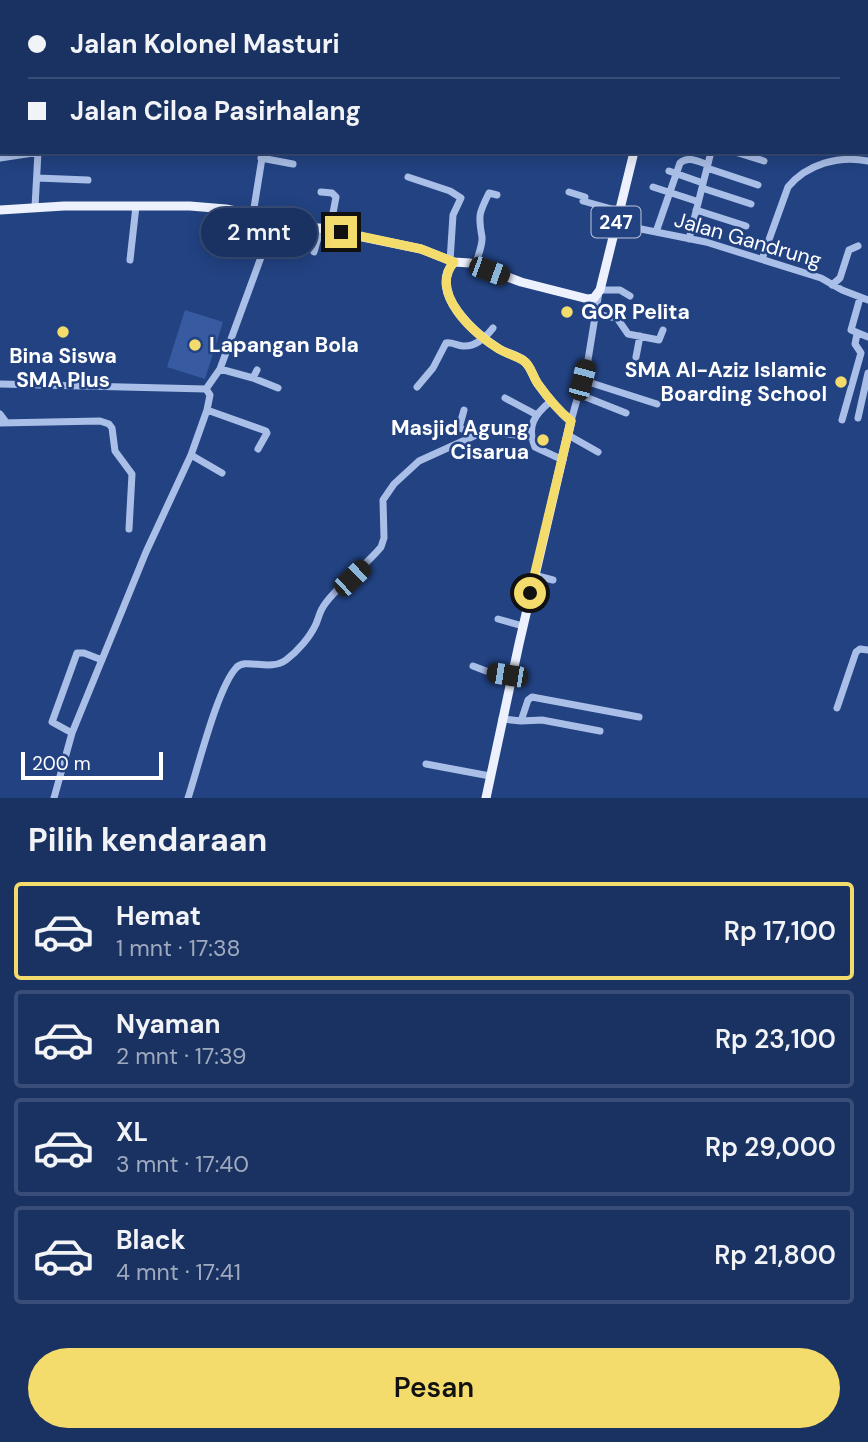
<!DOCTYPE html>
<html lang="id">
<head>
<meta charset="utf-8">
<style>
  :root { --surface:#1a3262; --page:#233a68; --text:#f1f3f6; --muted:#9faabe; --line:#384d77; --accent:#f3db6c }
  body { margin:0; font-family:"DM Sans",sans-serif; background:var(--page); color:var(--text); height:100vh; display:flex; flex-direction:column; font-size:26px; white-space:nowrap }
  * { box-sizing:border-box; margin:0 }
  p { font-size:23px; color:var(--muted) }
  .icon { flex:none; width:38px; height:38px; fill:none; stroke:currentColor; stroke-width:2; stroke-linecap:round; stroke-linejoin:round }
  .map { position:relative; height:798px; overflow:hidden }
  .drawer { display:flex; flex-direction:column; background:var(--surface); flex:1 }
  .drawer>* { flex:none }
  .banner { position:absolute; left:0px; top:0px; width:868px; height:154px; box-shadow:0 4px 18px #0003,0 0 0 2px var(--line); display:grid; align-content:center; height:154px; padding:0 28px; background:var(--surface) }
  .scale { position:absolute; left:21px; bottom:18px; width:142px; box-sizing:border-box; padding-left:7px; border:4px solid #fff; border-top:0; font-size:19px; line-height:24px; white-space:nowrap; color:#fff; -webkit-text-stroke:5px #224282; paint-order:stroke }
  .end { position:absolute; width:32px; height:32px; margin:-16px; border:9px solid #f3db6c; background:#111; box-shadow:0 0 0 4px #111 }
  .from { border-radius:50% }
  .bubble { position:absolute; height:49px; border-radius:24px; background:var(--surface); box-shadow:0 4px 18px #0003,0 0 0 2px var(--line); font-size:23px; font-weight:600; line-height:49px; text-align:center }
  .car { position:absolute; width:21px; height:42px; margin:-21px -10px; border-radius:9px; box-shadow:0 0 5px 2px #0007; background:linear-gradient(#222 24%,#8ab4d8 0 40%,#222 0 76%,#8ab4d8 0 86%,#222 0) }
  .banner b { display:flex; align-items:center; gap:24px; height:66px; font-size:26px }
  .banner b+b { border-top:2px solid var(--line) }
  .banner i { width:18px; height:18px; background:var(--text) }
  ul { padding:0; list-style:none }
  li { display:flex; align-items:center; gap:21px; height:98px; margin:0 14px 10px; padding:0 14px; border:4px solid var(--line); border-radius:7px }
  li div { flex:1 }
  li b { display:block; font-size:26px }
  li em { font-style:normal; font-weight:600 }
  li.on { border-color:var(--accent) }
  li>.icon { width:63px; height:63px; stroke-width:1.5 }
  h2 { padding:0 28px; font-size:32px; line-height:84px }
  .button { display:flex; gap:14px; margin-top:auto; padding:14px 28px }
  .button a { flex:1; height:80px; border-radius:42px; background:var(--accent); color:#111; font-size:28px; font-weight:600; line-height:80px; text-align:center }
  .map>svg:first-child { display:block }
  .garden { fill:#375aa0 }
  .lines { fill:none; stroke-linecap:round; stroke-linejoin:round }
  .minor { stroke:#aabfe8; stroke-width:7 }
  .major { stroke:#ecf1fd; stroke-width:9 }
  .route { stroke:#f3db6c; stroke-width:9 }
  .poi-dot { fill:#f3db6c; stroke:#224282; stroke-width:2.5 }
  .labels { text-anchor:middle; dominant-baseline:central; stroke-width:5; stroke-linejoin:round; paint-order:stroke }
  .shield { fill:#224282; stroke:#bdc6da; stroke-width:2 }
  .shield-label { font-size:19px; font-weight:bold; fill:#fff }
  .street-label { font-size:21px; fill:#fff; stroke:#224282 }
  .poi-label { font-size:21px; font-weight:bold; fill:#fff; stroke:#224282; text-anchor:start }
</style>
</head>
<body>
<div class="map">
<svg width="868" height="798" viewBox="0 0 868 798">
  <rect width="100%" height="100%" fill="#224282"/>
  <!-- garden -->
  <path class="garden" d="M185,310L223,322L205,379L167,367Z"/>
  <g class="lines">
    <!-- minor -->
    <path class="minor" d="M752,2L755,0
      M0,62H2
      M0,132H2
      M735,152L764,161
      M0,158L40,152
      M261,158L293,164
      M707,168L758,185
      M669,171L700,182
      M408,177L450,191L461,198L453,215L450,261
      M37,178L88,180
      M653,187L696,201
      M702,188L751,204
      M321,192L332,193L336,197L330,229
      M569,192L585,197L583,201L619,211
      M35,207L38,152
      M696,210L746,226
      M253,214L263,152
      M616,224L706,242L821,278L842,290L868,300
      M656,232L680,163C687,156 697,161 706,164
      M689,239L711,152
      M314,252L321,227
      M762,259L788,187C807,164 839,155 868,161
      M130,260L136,206
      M475,266C477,258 483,245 482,237C478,215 479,213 489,193L497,195
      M832,285L840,278L849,250L858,246
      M600,290H620L630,296
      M860,298L851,330L868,337
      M595,314L617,318L628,334L659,340L663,330
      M636,357L640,336
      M220,369L253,378L257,370
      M253,378L278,388
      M582,380L657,404
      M0,384L206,389L210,395L207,410L191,455L146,552L72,733L54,798
      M417,387L433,368L446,343C452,342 456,345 463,346C475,347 486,337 493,328
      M206,389L220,369L275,219
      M578,394L626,413
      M505,398L535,414
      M551,401C535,414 526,426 535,447L563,460
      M207,410L266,431L267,433L258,449
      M464,410L459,428L477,434
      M0,414L6,422
      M858,418L868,373
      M842,420L861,353L855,344L857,334
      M571,421L588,360L599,292
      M0,423L100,421L109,424L112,428L115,451L132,474L129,529
      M568,435L598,452
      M191,455L222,473
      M534,575L553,580
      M498,619L523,626
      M473,666L486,671L512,675
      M837,708L856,652L860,649L868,650
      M502,719L521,721L528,700L532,697L639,717
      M521,721L542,720L600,731
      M72,733L52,722L77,653H84L102,660
      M426,764L490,776
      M188,798C198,768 217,689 236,668C245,657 270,672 286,660C298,651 310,637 316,624C319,617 320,610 325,604C340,583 364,568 381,547L384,538L383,500L394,484L419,461L485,431L532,437"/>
    <!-- major -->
    <path class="major" d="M727,2L730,0
      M0,210L64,206H190L226,209L421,249L454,262L470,263L521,282L588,299L594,298L600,290L634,152
      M454,262C427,292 476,335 499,349C507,354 517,355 524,361C531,366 533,377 538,384C548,398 558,410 571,421L519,644L486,798"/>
  </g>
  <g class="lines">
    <!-- route -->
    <path class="route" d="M341,232L421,249L454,262C428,293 475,335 499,349C507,354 517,356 524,361C531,366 533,377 538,384C548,398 558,410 571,421L530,593"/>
  </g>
  <!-- markers -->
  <g class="poi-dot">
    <circle cx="567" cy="312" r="7"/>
    <circle cx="63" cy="332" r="7"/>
    <circle cx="195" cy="345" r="7"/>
    <circle cx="841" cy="382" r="7"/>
    <circle cx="543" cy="440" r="7"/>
  </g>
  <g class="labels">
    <!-- shield labels -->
    <rect class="shield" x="591.5" y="206.5" width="49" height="31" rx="5"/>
    <g class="shield-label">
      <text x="616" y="222">247</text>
    </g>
    <!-- street labels -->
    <g class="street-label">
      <text transform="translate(748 240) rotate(16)">Jalan Gandrung</text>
    </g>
    <!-- poi labels -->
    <g class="poi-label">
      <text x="581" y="312">GOR Pelita</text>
      <text x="209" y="345">Lapangan Bola</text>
      <text x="63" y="356" text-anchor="middle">Bina Siswa<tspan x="63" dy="24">SMA Plus</tspan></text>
      <text x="827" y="370" text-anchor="end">SMA Al-Aziz Islamic<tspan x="827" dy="24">Boarding School</tspan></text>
      <text x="529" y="428" text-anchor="end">Masjid Agung<tspan x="529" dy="24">Cisarua</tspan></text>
    </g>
  </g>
</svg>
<div class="scale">200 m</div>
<i class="end from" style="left:530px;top:593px"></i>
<i class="end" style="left:341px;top:232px"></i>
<div class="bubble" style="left:201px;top:208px;width:116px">2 mnt</div>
<i class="car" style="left:489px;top:271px;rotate:110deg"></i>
<i class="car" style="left:582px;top:380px;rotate:15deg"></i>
<i class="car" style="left:352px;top:578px;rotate:46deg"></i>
<i class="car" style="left:507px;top:675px;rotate:279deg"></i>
<div class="banner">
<b><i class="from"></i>Jalan Kolonel Masturi</b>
<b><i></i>Jalan Ciloa Pasirhalang</b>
</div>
</div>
<section class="drawer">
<h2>Pilih kendaraan</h2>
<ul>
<li class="on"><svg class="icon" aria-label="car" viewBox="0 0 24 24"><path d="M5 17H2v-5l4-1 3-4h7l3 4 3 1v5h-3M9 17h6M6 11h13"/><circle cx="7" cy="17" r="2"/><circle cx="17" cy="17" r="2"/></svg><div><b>Hemat</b><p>1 mnt · 17:38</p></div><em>Rp 17,100</em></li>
<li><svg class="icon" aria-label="car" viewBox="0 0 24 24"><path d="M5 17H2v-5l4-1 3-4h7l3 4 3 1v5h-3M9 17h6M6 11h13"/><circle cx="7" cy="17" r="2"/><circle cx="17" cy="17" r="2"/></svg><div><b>Nyaman</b><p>2 mnt · 17:39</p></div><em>Rp 23,100</em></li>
<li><svg class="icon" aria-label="car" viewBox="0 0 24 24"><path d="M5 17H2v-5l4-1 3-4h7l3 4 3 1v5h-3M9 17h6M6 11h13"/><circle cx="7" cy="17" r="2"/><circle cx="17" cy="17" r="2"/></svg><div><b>XL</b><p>3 mnt · 17:40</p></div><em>Rp 29,000</em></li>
<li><svg class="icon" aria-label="car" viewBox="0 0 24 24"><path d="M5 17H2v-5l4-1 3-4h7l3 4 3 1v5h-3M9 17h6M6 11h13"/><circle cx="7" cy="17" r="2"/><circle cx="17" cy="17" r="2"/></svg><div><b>Black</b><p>4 mnt · 17:41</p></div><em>Rp 21,800</em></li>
</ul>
<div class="button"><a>Pesan</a></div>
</section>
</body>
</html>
